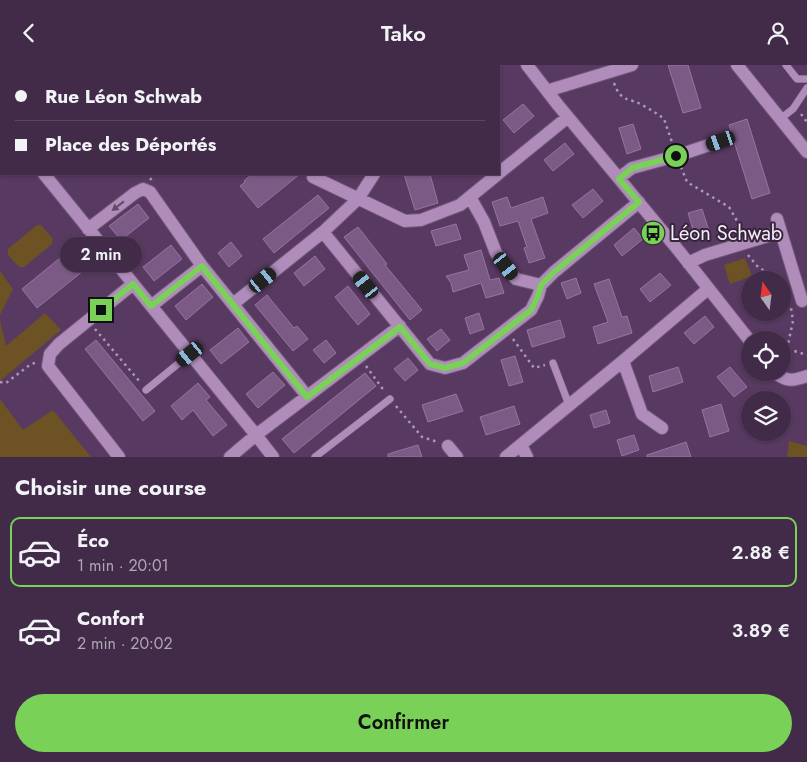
<!DOCTYPE html>
<html lang="fr">
<head>
<meta charset="utf-8">
<style>
  :root { --surface:#422b49; --page:#4c3753; --text:#f1f3f6; --muted:#aea7b4; --line:#5a4761; --accent:#79d158 }
  body { margin:0; font-family:Jost,sans-serif; background:var(--page); color:var(--text); height:100vh; display:flex; flex-direction:column; font-size:19px; white-space:nowrap }
  * { box-sizing:border-box; margin:0 }
  p { font-size:16px; color:var(--muted) }
  .icon { flex:none; width:28px; height:28px; fill:none; stroke:currentColor; stroke-width:2; stroke-linecap:round; stroke-linejoin:round }
  .map { position:relative; height:392px; overflow:hidden }
  .side { display:flex; flex-direction:column; background:var(--surface); flex:1 }
  .side>* { flex:none }
  .hud { position:absolute; left:0px; top:0px; width:500px; height:110px; box-shadow:0 1px 4px #0004,0 0 0 1px var(--line); display:grid; align-content:center; height:110px; padding:0 15px; background:var(--surface) }
  .needle { width:32px; rotate:346deg }
  .controls { position:absolute; left:741px; top:206px; display:grid; gap:10px }
  .controls a { display:grid; place-items:center; width:50px; height:50px; border-radius:50%; background:var(--surface); box-shadow:0 1px 4px #0004,0 0 0 1px var(--line); font-size:25px }
  .end { position:absolute; width:22px; height:22px; margin:-11px; border:6px solid #79d158; background:#111; box-shadow:0 0 0 2px #111 }
  .from { border-radius:50% }
  .bubble { position:absolute; height:35px; border-radius:18px; background:var(--surface); box-shadow:0 1px 4px #0004,0 0 0 1px var(--line); font-size:16px; font-weight:600; line-height:35px; text-align:center }
  .car { position:absolute; width:15px; height:30px; margin:-15px -8px; border-radius:6px; box-shadow:0 0 4px 1px #0007; background:linear-gradient(#222 24%,#8ab4d8 0 40%,#222 0 76%,#8ab4d8 0 86%,#222 0) }
  .hud b { display:flex; align-items:center; gap:18px; height:48px; font-size:19px }
  .hud b+b { border-top:1px solid var(--line) }
  .hud i { width:12px; height:12px; background:var(--text) }
  ul { padding:0; list-style:none }
  li { display:flex; align-items:center; gap:15px; height:70px; margin:0 10px 8px; padding:0 5px; border:2px solid transparent; border-radius:10px }
  li div { flex:1 }
  li b { display:block; font-size:19px }
  li em { font-style:normal; font-weight:600 }
  li.active { border-color:var(--accent) }
  li>.icon { width:45px; height:45px; stroke-width:1.5 }
  h2 { padding:0 15px; font-size:22px; line-height:60px }
  .button { display:flex; gap:10px; margin-top:auto; padding:10px 15px }
  .button a { flex:1; height:58px; border-radius:30px; background:var(--accent); color:#111; font-size:20px; font-weight:600; line-height:58px; text-align:center }
  header { display:flex; justify-content:space-between; align-items:center; height:65px; padding:0 15px; background:var(--surface); font-size:22px; font-weight:600 }
  .map>svg:first-child { display:block }
  .green { fill:#6d5224 }
  .building { fill:#7b5b85; stroke:#9674a0 }
  .lines { fill:none; stroke-linecap:round; stroke-linejoin:round }
  .service-casing { stroke:#715879; stroke-width:8 }
  .minor-casing { stroke:#715879; stroke-width:14 }
  .path { stroke:#ad97b4; stroke-width:2.5; stroke-dasharray:2.5 4; stroke-linecap:butt }
  .service { stroke:#af8cba; stroke-width:7 }
  .minor { stroke:#af8cba; stroke-width:12 }
  .oneway { fill:#604a66 }
  .route { stroke:#79d158; stroke-width:6 }
  .labels { text-anchor:middle; dominant-baseline:central; stroke-width:4; stroke-linejoin:round; paint-order:stroke }
  .poi-label { font-size:20px; fill:#f9eafe; stroke:#352739; text-anchor:start }
</style>
</head>
<body>
<header><svg class="icon" aria-label="back" viewBox="0 0 24 24"><path d="M15 5l-7 7 7 7"/></svg>Tako<svg class="icon" aria-label="person" viewBox="0 0 24 24"><circle cx="12" cy="8" r="4"/><path d="M4 21q1-7 8-7t8 7"/></svg></header>
<div class="map">
<svg width="807" height="392" viewBox="0 0 807 392">
  <rect width="100%" height="100%" fill="#583961"/>
  <!-- green -->
  <path class="green" d="M37,160H41L53,174L52,179L24,202H19L8,190V184Z
    M745,193L752,211L730,219L724,200Z
    M0,206L13,224L0,250Z
    M45,248L61,265L0,316V255L6,281Z
    M0,334L23,365L53,345L91,392H0Z
    M789,376L807,381V392H787Z"/>
  <!-- building -->
  <path class="building" d="M668,0H688L701,43L683,48Z
    M523,39L534,51L514,68L503,55Z
    M747,54L770,128L752,134L729,60Z
    M633,59L641,84L627,89L619,63Z
    M565,78L574,89L553,106L544,95Z
    M252,109H300L258,143L240,121L245,117L244,116Z
    M404,109H430L438,138L415,145Z
    M593,124L603,136L583,153L572,140Z
    M318,130L329,143L274,188L263,174Z
    M507,132L511,143L543,132L548,148L531,154L545,193L529,198L524,183L527,182L518,156L500,161L492,137Z
    M138,139L149,153L121,175L109,161Z
    M702,144L710,169L696,174L688,148Z
    M456,159L461,174L436,181L431,166Z
    M358,162L387,199L385,200L422,245L410,255L344,172Z
    M634,163L643,174L622,191L614,180Z
    M82,175L98,194L37,243L22,224Z
    M231,177L242,191L229,202L218,188Z
    M171,180L182,194L154,216L143,202Z
    M481,185L490,215L499,213L504,228L486,233L481,218L453,227L451,218L446,211L469,205L464,190Z
    M315,191L325,204L304,221L294,208Z
    M660,208L671,220L650,237L640,224Z
    M576,213L581,228L567,234L561,218Z
    M609,214L622,252L627,251L632,268L598,279L593,262L608,257L594,219Z
    M202,219L213,232L186,255L175,241Z
    M348,221L370,249L358,260L335,232Z
    M267,230L294,263L297,261L308,274L293,286L255,240Z
    M479,248L484,264L470,269L465,253Z
    M705,251L714,262L694,279L684,268Z
    M560,255L565,272L532,282L527,265Z
    M238,263L249,277L221,299L210,285Z
    M441,264L450,275L437,286L427,274Z
    M96,275L155,346L143,356L85,284Z
    M326,275L336,288L324,298L313,285Z
    M515,291L523,317L509,321L501,295Z
    M408,293L418,305L405,316L394,304Z
    M678,302L683,317L653,327L649,311Z
    M730,302L747,322L734,332L717,312Z
    M273,307L285,320L258,343L246,329Z
    M365,308L376,321L294,388L282,374Z
    M198,318L210,332L206,335L227,360L213,371L193,345L182,355L171,341Z
    M456,329L463,346L428,357L422,340Z
    M721,339L729,366L710,372L702,345Z
    M514,341L520,359L486,370L480,352Z
    M606,345L610,358L594,363L590,350Z
    M634,370L639,385L622,391L617,375Z
    M686,377L691,392H647V390Z
    M418,380L422,392H388V389Z"/>
  <g class="lines">
    <!-- service casing -->
    <g class="service-casing">
      <path id="service" d="M172,0L173,1
        M786,0L797,14H807
        M780,54L793,44L807,23
        M553,298L569,340
        M146,325L190,289
        M315,392L390,334"/>
    </g>
    <!-- minor casing -->
    <g class="minor-casing">
      <path id="minor" d="M260,0L261,1
        M527,0L558,40L679,186L750,276
        M737,0L807,87
        M0,1L4,0
        M280,1L282,0
        M459,1L461,0
        M548,27L553,24L632,0
        M0,52L1,54
        M499,108L568,52
        M44,109L256,370L273,392
        M313,112L405,156L421,155L460,140L498,109
        M619,113L632,103L676,91L721,76
        M470,132L484,157L496,188L516,214L541,220
        M777,154L802,236
        M88,164L135,128L143,124L150,127L202,201L307,331
        M323,167L430,299L445,303L463,298L531,245L538,231L541,220L554,207L639,137
        M688,198L705,190L781,167
        M233,239L323,167L358,134L374,109
        M151,241L202,201
        M623,296L642,349L662,363
        M775,308C788,317 793,316 807,311
        M521,380L527,392
        M448,381L457,392
        M119,392L48,301L50,289L59,279L133,219
        M230,392L256,370L400,261
        M506,392L623,296L708,224"/>
    </g>
    <!-- path -->
    <path class="path" d="M614,18C621,38 629,32 644,41C651,45 658,49 664,54L673,80
      M801,49L807,57
      M681,102L687,117L729,142L736,154L740,166
      M150,115L155,109
      M748,190L758,202L780,215
      M95,264L140,317
      M513,274L534,303L545,300
      M782,282L807,290
      M787,284L793,256L791,243
      M366,301L385,327
      M0,317L6,318L31,299L35,298
      M396,341L422,372L438,377"/>
    <!-- service -->
    <use href="#service" class="service"/>
    <!-- minor -->
    <use href="#minor" class="minor"/>
  </g>
  <!-- one-way arrows -->
  <defs><path id="oneway-solid" d="M-6-.8H1V-3.2L6.5 0L1 3.2V.8H-6Z" transform="scale(1.25)"/></defs>
  <use class="oneway" href="#oneway-solid" transform="translate(118 141) rotate(142)"/>
  <g class="lines">
    <!-- route -->
    <path class="route" d="M101,245L133,219L151,241L202,201L307,332L400,262L430,299L445,303L463,298L531,245L538,231L541,220L554,207L639,137L619,114L632,103L676,91"/>
  </g>
  <!-- icons -->
  <defs>
    <g id="bus-disc" transform="scale(1.25)"><circle r="9.5" fill="#79d158" stroke="#352739"/><path d="M-5-6H5V4H4V6H2V4H-2V6H-4V4H-5ZM-3.5-4V0h7V-4ZM-3.5 1.2v1.5H-2V1.2ZM2 1.2v1.5H3.5V1.2Z" fill="#111"/></g>
  </defs>
  <g fill-rule="evenodd">
    <use href="#bus-disc" x="653" y="168"/>
  </g>
  <g class="labels">
    <!-- poi labels -->
    <g class="poi-label">
      <text x="670" y="168">Léon Schwab</text>
    </g>
  </g>
</svg>
<div class="controls">
<a><svg class="needle" viewBox="-14 -14 28 28"><path d="M0-13l5 13h-10z" fill="#e53935"/><path d="M0 13l5-13h-10z" fill="#aea7b4"/></svg></a>
<a><svg class="icon" aria-label="locate" viewBox="0 0 24 24"><circle cx="12" cy="12" r="6"/><path d="M12 2v4M12 18v4M2 12h4M18 12h4"/></svg></a>
<a><svg class="icon" aria-label="layers" viewBox="0 0 24 24"><path d="M12 4l9 5-9 5-9-5zM3 14l9 5 9-5"/></svg></a>
</div>
<i class="end from" style="left:676px;top:91px"></i>
<i class="end" style="left:101px;top:245px"></i>
<div class="bubble" style="left:60px;top:172px;width:82px">2 min</div>
<i class="car" style="left:721px;top:76px;rotate:251deg"></i>
<i class="car" style="left:506px;top:201px;rotate:143deg"></i>
<i class="car" style="left:263px;top:215px;rotate:51deg"></i>
<i class="car" style="left:366px;top:220px;rotate:321deg"></i>
<i class="car" style="left:190px;top:289px;rotate:231deg"></i>
<div class="hud">
<b><i class="from"></i>Rue Léon Schwab</b>
<b><i></i>Place des Déportés</b>
</div>
</div>
<section class="side">
<h2>Choisir une course</h2>
<ul>
<li class="active"><svg class="icon" aria-label="car" viewBox="0 0 24 24"><path d="M5 17H2v-5l4-1 3-4h7l3 4 3 1v5h-3M9 17h6M6 11h13"/><circle cx="7" cy="17" r="2"/><circle cx="17" cy="17" r="2"/></svg><div><b>Éco</b><p>1 min · 20:01</p></div><em>2.88 €</em></li>
<li><svg class="icon" aria-label="car" viewBox="0 0 24 24"><path d="M5 17H2v-5l4-1 3-4h7l3 4 3 1v5h-3M9 17h6M6 11h13"/><circle cx="7" cy="17" r="2"/><circle cx="17" cy="17" r="2"/></svg><div><b>Confort</b><p>2 min · 20:02</p></div><em>3.89 €</em></li>
</ul>
<div class="button"><a>Confirmer</a></div>
</section>
</body>
</html>
